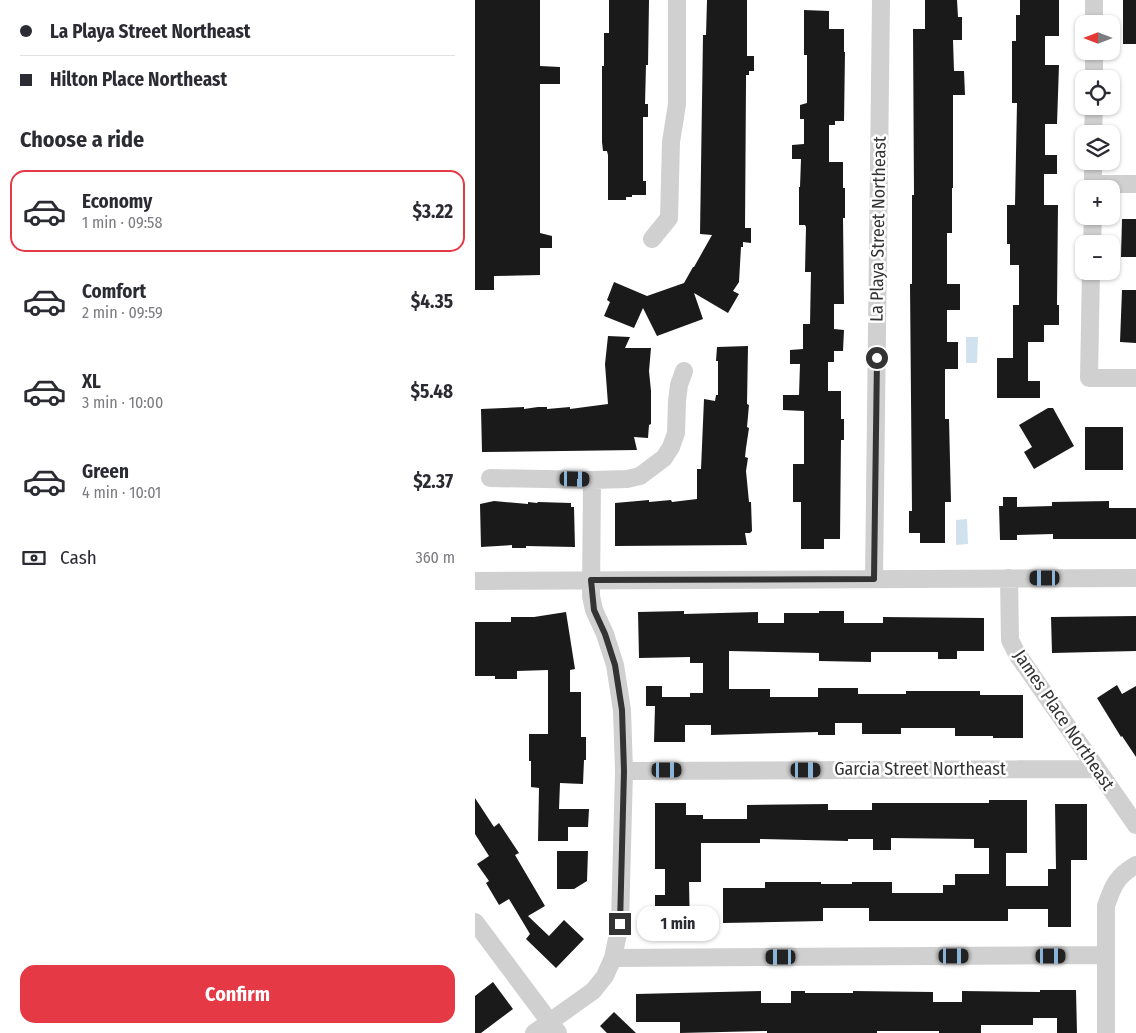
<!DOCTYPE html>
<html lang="en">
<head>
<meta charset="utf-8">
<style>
  :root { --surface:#fff; --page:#f2f2f3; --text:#2b2b33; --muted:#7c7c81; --line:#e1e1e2; --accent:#e63946 }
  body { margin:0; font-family:"Fira Sans Condensed",sans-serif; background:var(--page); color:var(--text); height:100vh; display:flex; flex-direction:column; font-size:19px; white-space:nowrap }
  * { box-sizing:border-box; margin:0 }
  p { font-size:16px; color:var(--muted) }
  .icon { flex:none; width:28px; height:28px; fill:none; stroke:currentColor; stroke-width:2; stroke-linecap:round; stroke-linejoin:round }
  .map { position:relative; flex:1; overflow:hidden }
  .panel { display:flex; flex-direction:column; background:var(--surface); width:475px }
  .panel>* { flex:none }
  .top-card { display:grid; align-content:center; height:110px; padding:0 20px; background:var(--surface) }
  .needle { width:32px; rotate:270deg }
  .buttons { position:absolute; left:600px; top:15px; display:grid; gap:10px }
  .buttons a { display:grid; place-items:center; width:45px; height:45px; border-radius:10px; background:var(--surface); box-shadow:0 1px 4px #0004; font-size:25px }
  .end { position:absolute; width:22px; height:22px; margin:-11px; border:6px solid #333; background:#fff; box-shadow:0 0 0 2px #fff }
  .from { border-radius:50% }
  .bubble { position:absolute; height:35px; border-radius:15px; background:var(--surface); box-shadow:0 1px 4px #0004; font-size:16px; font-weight:700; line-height:35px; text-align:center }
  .car { position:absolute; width:15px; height:30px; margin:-15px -8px; border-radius:6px; box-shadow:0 0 4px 1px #0007; background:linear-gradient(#222 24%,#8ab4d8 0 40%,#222 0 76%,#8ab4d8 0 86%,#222 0) }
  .top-card b { display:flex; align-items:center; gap:18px; height:48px; font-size:19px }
  .top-card b+b { border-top:1px solid var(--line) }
  .top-card i { width:12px; height:12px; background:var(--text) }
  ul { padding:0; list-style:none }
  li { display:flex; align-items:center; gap:15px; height:82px; margin:0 10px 8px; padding:0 10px; border:2px solid transparent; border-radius:15px }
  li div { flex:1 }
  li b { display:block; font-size:19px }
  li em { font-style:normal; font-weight:700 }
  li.current { border-color:var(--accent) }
  li>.icon { width:45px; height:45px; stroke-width:1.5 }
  h2 { padding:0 20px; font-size:22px; line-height:60px }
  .pay { display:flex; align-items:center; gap:12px; height:55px; padding:0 20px; font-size:19px }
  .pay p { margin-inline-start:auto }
  .cta { display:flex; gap:10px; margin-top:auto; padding:10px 20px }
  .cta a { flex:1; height:58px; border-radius:15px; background:var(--accent); color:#fff; font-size:20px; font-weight:700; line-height:58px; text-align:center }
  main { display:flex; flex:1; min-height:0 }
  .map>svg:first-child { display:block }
  .water { fill:#cfe2ee }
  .building { fill:#1a1a1a }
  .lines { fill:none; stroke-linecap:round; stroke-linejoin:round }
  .minor { stroke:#d0d0d0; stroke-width:18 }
  .route { stroke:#333; stroke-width:6 }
  .labels { text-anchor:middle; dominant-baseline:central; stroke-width:5; stroke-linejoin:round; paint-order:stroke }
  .street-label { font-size:18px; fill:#333; stroke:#fff }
</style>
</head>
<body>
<main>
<section class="panel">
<div class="top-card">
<b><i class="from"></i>La Playa Street Northeast</b>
<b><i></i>Hilton Place Northeast</b>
</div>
<h2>Choose a ride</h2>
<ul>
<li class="current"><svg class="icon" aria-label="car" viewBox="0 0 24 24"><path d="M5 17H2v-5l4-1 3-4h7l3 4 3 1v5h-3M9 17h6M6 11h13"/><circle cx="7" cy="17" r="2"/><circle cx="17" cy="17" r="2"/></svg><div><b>Economy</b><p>1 min · 09:58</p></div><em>$3.22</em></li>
<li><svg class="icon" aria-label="car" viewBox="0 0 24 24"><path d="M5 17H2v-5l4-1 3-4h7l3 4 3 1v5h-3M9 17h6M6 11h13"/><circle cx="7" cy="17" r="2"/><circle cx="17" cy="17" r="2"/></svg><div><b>Comfort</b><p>2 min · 09:59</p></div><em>$4.35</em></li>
<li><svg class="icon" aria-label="car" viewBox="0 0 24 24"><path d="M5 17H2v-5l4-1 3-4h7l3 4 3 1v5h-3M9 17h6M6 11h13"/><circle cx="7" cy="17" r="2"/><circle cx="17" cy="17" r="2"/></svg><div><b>XL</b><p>3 min · 10:00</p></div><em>$5.48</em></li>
<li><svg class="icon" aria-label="car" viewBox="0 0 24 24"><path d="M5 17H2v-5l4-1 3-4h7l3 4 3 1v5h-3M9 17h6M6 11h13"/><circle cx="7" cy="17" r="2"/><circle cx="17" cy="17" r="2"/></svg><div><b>Green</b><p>4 min · 10:01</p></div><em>$2.37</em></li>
</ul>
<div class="pay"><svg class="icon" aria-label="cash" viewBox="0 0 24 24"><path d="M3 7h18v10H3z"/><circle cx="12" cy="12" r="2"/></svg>Cash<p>360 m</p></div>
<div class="cta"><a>Confirm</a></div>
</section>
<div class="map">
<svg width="661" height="1033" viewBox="0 0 661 1033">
  <rect width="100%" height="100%" fill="#fff"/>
  <!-- water -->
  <path class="water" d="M491,337H503L502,363H491Z
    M492,519L493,544L481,545V520Z"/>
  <!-- building -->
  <path class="building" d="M0,0H65V66L85,67V84H65V233L77,236V248H65V275L19,276V290H0Z
    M134,0H174L173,65H171L170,104H173V117H168V181H171V195H157V197H151V200H133V155L132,151H128L127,142V66H129V33H134Z
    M232,0H272V56H279V71H274V75H271V83L270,228H276V243L268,242V247H266L264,282L258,291L264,294L253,313L219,293L228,319L182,336L168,308L159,328L129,316L135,302L132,300L139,282L172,296L209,283L218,267H219L237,235L225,234L228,35H231Z
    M450,0H482L483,17H487V40H478L479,71H489L490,95H478V188H477V233H472V284H485V310H472V342H483V369H470V419H474L476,502H470V543H445V533H434V511H437L435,284H437V195H439L438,29H450Z
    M545,0H584V36H570V65H584L582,124H570V155H582V174H569V205H583L582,305H584V325H569V342H553V381H565V398H522V358H538V305H544V265H535V244H532V205H540L542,103H537V41H541V15H545Z
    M648,0H661V44H648Z
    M329,10L354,11V29H369V52H370L369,121H360V125H354V162H368V188H370V218H368L369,304H359V329L369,330L368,351H359V362H353V391H366V419H369V440H366L365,539H349V549H326V502H318V464H329V411L308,410V395H324L325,364H315V350L328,349V324H335L336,272H330L331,227L330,225H324V187H325L326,159H317V145L329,144V119H325V105L332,103V55H329Z
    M647,219H661V257H646Z
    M647,290H661V343L645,342Z
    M133,336L155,337L150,348H176L174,371L176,391V424L174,425L173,438L159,437L162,450L7,452L6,409L49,407V409L63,407H72V409L95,407V409L133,404L130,364Z
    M273,346L272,404L274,405L272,427L274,428L271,448L270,457L273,458L271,471L274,502H276L277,531L275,533H270L272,545L140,546V503L174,500V502L196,500L197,502L222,499V469H226L229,399L240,401L241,395H243V361H241L242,347Z
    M573,408H578L599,446L559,469L549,452L557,447L544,425Z
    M610,427H648V470H610Z
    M528,497H542V507L577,506V502L634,501V508H661V539H578V534L542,535V540H525L524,506H528Z
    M19,501L53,504V502L62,503L63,502L96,503V507H99L100,547L51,546V548H37V545L6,547L5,504Z
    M209,611V614L283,612V623H309V613H344V611H369V623H408V617L509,618V651H482V659H463V652H396V662L344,661V653L254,651V689H295V697H343V688H383V694H431V691H505V695H548V738H518V736H480V728H426V734H387V723H360V735H343V732L236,735V725H210V742H179L180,706H171V686H187V697H215V693H228V663H215V657L164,658L163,612Z
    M91,612L100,669L95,670V692H106V737H111V760H109L108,784L85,783L84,809H114L113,827H93V841H63L64,788L56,787V761H54V734H73V670L42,671V679H20V676H0V622H36V617H59Z
    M661,616V651L577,653L576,617Z
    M642,685L647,694L661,686V757L647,736L646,737L622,698Z
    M0,798L19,827L24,823L44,853L40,855L70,906L53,916L74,936L89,920L109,939L81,968L51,939L55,934L34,899L24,905L11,883L14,881L2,864L14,856L0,834Z
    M514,800H552V853H531V886H573V869H581L580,804H612V860H596V927H573V909H533V921H394V908H348V921L248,923V888H290V882H346V884H377V882H417V893H468V885H480V874H514V848H499V839L416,838V850H398V839H373V841L285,839V843H226V882H214L215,933H191L190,917H180V895H190V869H180V803H211V815H228V819H272V805L353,804V810H397V803H514Z
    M82,851H113L112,881L99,889H82Z
    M18,982L38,1009L6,1033H0V996Z
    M565,990H601L602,1033H582V1018H558V1025H506V1033H464V1031H402V1033H292V1031L205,1033V1022H161V994L286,991V1003H316V991H330V993H378V991L458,992V1002H487V991L565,992Z
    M139,1012L161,1033H132L125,1026Z"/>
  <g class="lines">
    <!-- minor -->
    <path class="minor" d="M619,24V0
      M619,79V51
      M618,134L619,106
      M618,184H661
      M618,189V161
      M177,239L194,218L196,142L202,104V0
      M617,244L618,216
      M616,271L614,378H661
      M15,478L117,480L152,479L165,476L189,458L196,447L201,433L202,401L204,385L209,371
      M534,578L535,640L542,654L661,825
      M399,579L406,0
      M0,581L661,578
      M149,771L621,769
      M0,922L83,1033
      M138,958L631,955
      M59,1033L118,991L130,976L138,958L145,924L149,771L147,710L140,665L130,634L119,610L116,596L117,480
      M631,1033V906C638,885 642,876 661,865"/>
  </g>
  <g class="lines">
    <!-- route -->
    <path class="route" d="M145,924L149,771L147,710L140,665L130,634L119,610L116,580L399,579L402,358"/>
  </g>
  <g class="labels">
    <!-- street labels -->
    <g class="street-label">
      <text transform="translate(403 229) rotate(-89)">La Playa Street Northeast</text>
      <text transform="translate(589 720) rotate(56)">James Place Northeast</text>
      <text x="445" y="769">Garcia Street Northeast</text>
    </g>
  </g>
</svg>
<div class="buttons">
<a><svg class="needle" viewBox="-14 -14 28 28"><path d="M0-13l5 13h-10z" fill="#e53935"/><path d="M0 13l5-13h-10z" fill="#7c7c81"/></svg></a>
<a><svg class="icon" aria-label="locate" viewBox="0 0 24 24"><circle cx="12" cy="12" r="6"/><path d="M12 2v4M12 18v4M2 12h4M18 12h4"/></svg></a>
<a><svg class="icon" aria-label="layers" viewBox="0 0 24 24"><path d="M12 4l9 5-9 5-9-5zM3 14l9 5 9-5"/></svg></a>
<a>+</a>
<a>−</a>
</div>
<i class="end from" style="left:402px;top:358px"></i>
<i class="end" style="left:145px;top:924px"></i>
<div class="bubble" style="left:162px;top:906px;width:82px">1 min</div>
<i class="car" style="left:100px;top:479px;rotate:91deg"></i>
<i class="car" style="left:570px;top:578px;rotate:270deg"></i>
<i class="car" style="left:192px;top:770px;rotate:90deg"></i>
<i class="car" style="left:331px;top:770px;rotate:90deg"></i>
<i class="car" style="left:479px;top:956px;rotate:90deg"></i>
<i class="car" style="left:576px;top:956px;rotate:90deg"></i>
<i class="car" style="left:306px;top:957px;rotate:270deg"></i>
</div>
</main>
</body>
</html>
